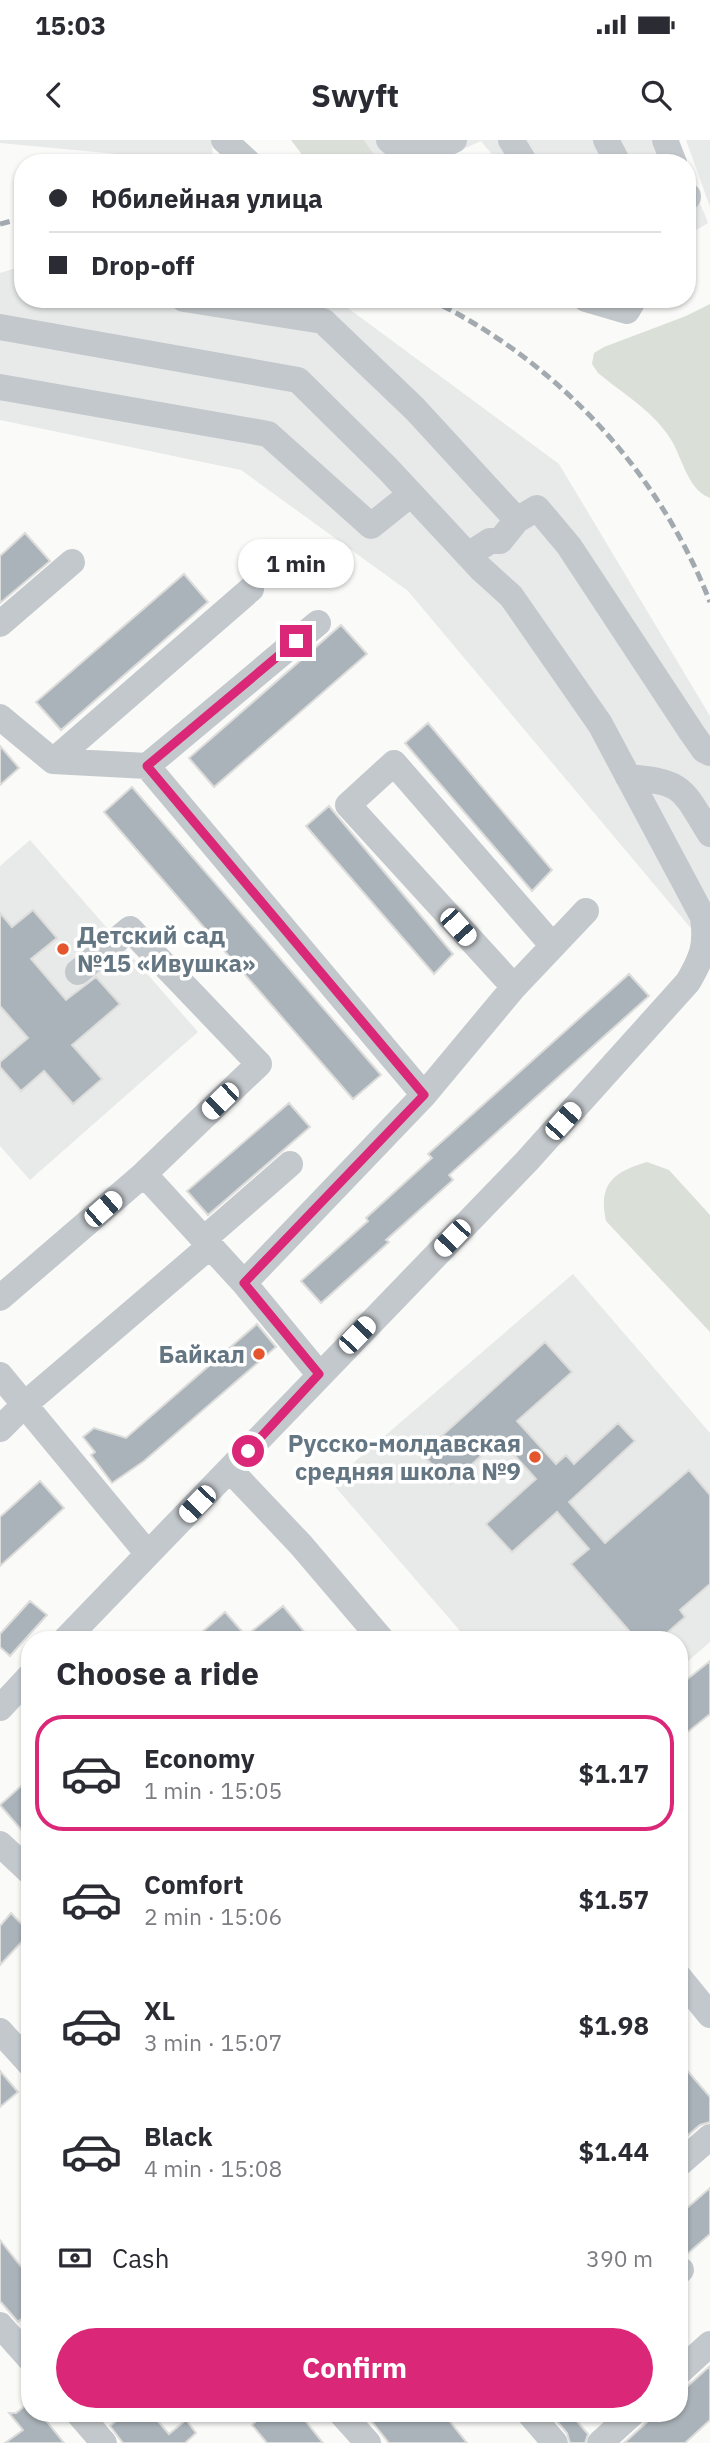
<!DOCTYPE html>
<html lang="en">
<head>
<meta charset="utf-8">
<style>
  :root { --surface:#fff; --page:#f7f7f7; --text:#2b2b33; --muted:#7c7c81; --line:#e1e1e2; --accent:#db2777 }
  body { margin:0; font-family:"IBM Plex Sans",sans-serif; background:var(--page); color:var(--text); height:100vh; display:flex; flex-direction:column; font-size:26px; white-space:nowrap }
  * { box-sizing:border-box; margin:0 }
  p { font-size:23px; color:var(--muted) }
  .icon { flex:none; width:38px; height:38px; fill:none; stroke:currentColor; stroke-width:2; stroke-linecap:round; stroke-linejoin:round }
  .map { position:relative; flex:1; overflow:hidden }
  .panel { position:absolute; left:21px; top:1491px; width:667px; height:791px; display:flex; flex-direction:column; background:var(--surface); border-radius:28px; box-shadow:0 2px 5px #0004 }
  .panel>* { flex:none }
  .guide { position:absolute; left:14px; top:14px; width:682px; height:154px; border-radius:28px; box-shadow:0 2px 5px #0004; display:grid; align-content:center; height:154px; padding:0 35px; background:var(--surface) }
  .end { position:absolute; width:32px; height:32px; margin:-16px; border:9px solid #db2777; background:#fff; box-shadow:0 0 0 4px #fff }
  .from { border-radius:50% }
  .bubble { position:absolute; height:49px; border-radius:24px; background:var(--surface); box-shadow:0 2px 5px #0004; font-size:23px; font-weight:700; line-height:49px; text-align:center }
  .car { position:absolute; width:21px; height:42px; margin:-21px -10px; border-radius:9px; box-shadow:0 0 5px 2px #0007; background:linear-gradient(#fff 24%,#345 0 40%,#fff 0 76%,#345 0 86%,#fff 0) }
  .guide b { display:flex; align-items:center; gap:24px; height:66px; font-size:26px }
  .guide b+b { border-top:2px solid var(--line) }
  .guide i { width:18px; height:18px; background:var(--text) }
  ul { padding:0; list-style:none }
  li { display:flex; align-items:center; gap:21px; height:116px; margin:0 14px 10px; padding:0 21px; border:4px solid transparent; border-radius:28px }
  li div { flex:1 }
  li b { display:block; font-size:26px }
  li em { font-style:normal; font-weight:700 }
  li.selected { border-color:var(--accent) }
  li>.icon { width:63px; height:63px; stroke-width:1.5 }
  h2 { padding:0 35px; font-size:32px; line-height:84px }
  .pay { display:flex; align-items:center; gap:18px; height:77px; padding:0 35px; font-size:26px }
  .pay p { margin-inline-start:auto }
  .primary-button { display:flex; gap:14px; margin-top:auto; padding:14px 35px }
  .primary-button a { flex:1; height:80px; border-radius:42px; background:var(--accent); color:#fff; font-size:28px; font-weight:700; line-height:80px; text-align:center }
  .status { display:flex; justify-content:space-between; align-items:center; height:49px; padding:0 35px; background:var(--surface); direction:ltr }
  .status svg { height:19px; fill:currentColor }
  header { display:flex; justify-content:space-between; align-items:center; height:91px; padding:0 35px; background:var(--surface); font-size:32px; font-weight:700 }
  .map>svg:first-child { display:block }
  .built { fill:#e8e9e9 }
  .green { fill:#dadfd7 }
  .building { fill:#aab3b9; stroke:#dcdcda; stroke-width:2 }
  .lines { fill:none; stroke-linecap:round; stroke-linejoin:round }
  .minor { stroke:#c3c8cc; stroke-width:26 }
  .rail { stroke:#a2aab0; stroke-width:5; stroke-dasharray:10 5; stroke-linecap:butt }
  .route { stroke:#db2777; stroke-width:9 }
  .poi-dot { fill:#e4572e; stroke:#fff; stroke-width:2.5 }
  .labels { text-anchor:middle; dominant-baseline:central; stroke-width:7; stroke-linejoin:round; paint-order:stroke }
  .poi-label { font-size:24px; font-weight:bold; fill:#657683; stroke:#fff; text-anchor:end }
</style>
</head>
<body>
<div class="status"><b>15:03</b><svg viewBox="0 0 49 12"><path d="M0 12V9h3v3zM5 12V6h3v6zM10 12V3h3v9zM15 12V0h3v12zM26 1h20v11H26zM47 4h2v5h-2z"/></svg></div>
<header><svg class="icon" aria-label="back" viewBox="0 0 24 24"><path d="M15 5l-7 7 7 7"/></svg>Swyft<svg class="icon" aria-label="search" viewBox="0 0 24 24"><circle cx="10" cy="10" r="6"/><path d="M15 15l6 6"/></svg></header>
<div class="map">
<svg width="710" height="2303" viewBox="0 0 710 2303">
  <rect width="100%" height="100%" fill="#fafaf8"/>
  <!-- built -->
  <path class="built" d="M0,0H212L213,23L0,3Z
    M364,0H675L684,23H499L481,1L432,23H380Z
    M686,0H710V67Z
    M688,33L708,83L688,95Z
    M23,126V159L337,160L559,324L710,576V811L408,451L241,330L0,280V133Z
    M30,700L198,892L30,1040L0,1006V726Z
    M573,1134L710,1293V1502L679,1529V1500H468L331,1342Z"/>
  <!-- green -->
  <path class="green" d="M291,0H364L380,23H312L306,20Z
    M710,164V358C686,349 682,314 668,295C651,270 621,252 598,233L592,224L594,213L604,207L686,176Z
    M647,1022L669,1030L710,1075V1192L606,1081C598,1044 613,1032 647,1022Z"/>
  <!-- building -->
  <path class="building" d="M25,393L50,421L0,463V416Z
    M184,434L208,462L61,590L36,562Z
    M341,485L367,514L214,647L189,618Z
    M428,583L552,730L532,751L405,603Z
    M0,606L19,628L0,645Z
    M132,647L381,935L353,959L104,672Z
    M329,666L453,814L434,834L306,686Z
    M33,770L57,798L31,819L66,860L96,837L120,864L72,905L102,939L73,964L44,931L21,951L0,927V922L28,898L0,866V773L12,787Z
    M629,834L649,856L449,1035L453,1040L386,1100L389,1102L321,1163L301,1141L368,1081L366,1078L432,1018L428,1014Z
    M289,963L310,987L208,1075L187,1051Z
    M257,1184L276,1207L144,1321L112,1343L91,1315L95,1312L83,1297L94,1288L126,1298Z
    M545,1202L572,1232L517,1281L556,1324L566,1315L574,1324L618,1283L635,1301L569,1362L605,1403L689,1330L710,1355V1444L680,1470L685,1477L659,1500H637L571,1424L589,1409L557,1372L512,1412L486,1384L536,1339L500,1299L450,1344L422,1314Z
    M40,1341L64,1368L0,1426V1377Z
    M30,1461L47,1475L10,1516L0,1507V1494Z
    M283,1466L311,1500H193L225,1472L246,1496Z
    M710,1521V1574L679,1599V1546Z
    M30,1638V1700L0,1665Z
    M11,1773L30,1793L0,1825V1786Z
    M679,1921L710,1957V1982L700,1985L688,1995L679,1984Z
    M0,1931L18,1952L0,1967Z
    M710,2048V2094L686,2115H679V2075Z
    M0,2100L30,2138V2171L18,2182L0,2161Z
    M710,2226V2280L685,2303H624L657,2273H679V2254Z
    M30,2262V2273H40L64,2303H5L23,2290L9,2273H16Z
    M125,2273H151L169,2294L186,2280L196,2293L185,2303H123L110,2286Z
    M249,2273H299L323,2303H267L252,2285L256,2281Z
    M365,2273H443L467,2303H389Z
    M550,2273H570L588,2294L585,2303H570L567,2293Z"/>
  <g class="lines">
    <!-- minor -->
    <path class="minor" d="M224,0L249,23
      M389,0C410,20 431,12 454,0
      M511,0L525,23
      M606,0L618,23
      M665,0L674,23
      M688,56V57
      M184,159L323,181L415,269L517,380L537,368L569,406L692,593L704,610L710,613
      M586,159L627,171L634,159
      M0,187L298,240L388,329L480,428L511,456L600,584L703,777C707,806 702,818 688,842L527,1021L65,1500
      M0,247L268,294L371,386L411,354
      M468,415L490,401H500L517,380
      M0,484L72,422
      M0,577L53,621L147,626L424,955L244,1143
      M53,621L251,449
      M147,626L318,483
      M628,637C685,642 682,649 710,694
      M78,832L130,789L259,924L144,1034
      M514,847L348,665L394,623L553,806
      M424,955L514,847L586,771
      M204,1099L290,1024
      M0,1158L144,1034L244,1143L319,1234
      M0,1235L148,1414
      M0,1289L24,1265L210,1106
      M230,1330L301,1405L382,1500
      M0,1568L30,1536
      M0,1704L30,1732
      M679,1837L710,1875
      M0,1891L30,1924
      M679,2024L710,1997
      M679,2131L681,2130
      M0,2185L30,2219
      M679,2232L710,2204
      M78,2273L104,2303
      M341,2273L368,2303
      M529,2273L555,2303
      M600,2303L633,2273"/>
    <!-- rail -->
    <path class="rail" d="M0,84L23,78
      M429,159C557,221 658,330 710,462"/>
  </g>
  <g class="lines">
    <!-- route -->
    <path class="route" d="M248,1311L319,1234L244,1143L424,955L147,626L296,501"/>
  </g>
  <!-- markers -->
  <g class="poi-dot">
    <circle cx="63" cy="809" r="7"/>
    <circle cx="259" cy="1214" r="7"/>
    <circle cx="535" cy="1317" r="7"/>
  </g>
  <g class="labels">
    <!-- poi labels -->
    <g class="poi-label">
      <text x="77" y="795" text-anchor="start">Детский сад<tspan x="77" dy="28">№15 «Ивушка»</tspan></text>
      <text x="245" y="1214">Байкал</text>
      <text x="521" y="1303">Русско-молдавская<tspan x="521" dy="28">средняя школа №9</tspan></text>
    </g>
  </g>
</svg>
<i class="end from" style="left:248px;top:1311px"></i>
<i class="end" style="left:296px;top:501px"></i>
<div class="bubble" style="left:238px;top:399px;width:116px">1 min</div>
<i class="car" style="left:458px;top:787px;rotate:138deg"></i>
<i class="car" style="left:220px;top:961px;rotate:226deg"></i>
<i class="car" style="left:563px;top:981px;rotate:42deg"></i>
<i class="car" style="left:103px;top:1069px;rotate:49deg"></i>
<i class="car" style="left:452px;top:1098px;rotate:224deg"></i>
<i class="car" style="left:357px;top:1195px;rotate:44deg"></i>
<i class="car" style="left:197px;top:1364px;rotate:224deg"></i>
<div class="guide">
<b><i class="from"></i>Юбилейная улица</b>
<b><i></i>Drop-off</b>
</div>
<section class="panel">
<h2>Choose a ride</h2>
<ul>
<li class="selected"><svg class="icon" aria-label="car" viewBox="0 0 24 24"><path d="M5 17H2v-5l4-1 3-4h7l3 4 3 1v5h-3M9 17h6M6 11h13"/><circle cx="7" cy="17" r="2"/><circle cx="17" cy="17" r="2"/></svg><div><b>Economy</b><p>1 min · 15:05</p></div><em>$1.17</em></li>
<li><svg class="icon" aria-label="car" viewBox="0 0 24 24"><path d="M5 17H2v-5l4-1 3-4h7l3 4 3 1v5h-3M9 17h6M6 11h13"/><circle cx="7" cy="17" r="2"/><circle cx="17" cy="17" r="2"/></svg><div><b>Comfort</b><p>2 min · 15:06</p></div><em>$1.57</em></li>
<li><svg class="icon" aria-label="car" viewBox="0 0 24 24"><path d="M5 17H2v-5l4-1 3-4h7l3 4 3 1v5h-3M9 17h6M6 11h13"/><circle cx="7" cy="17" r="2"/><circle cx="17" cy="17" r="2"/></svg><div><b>XL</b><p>3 min · 15:07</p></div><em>$1.98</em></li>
<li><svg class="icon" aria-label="car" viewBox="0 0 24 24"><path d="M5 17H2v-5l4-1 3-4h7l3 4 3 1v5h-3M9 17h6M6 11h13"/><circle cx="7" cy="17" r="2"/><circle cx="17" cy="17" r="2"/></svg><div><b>Black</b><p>4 min · 15:08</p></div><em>$1.44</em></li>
</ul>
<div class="pay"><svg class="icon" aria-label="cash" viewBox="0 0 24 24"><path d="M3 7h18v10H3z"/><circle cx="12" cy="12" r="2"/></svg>Cash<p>390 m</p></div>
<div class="primary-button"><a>Confirm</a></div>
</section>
</div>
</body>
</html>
